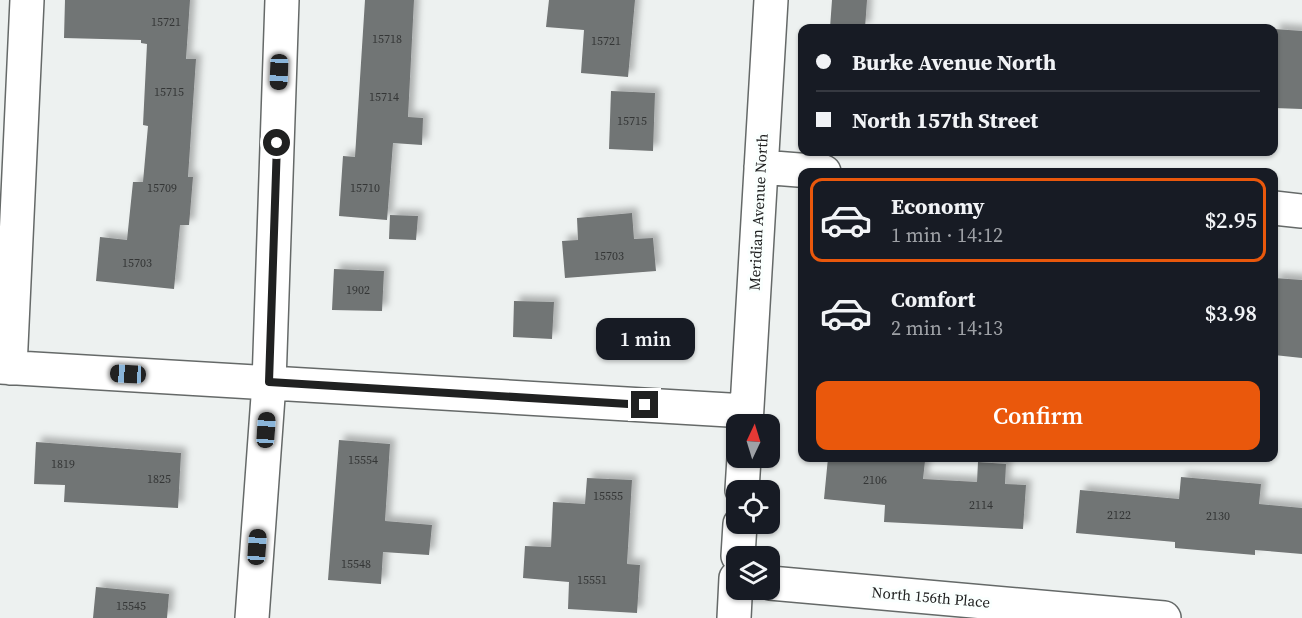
<!DOCTYPE html>
<html lang="en">
<head>
<meta charset="utf-8">
<style>
  :root { --surface:#171b24; --page:#242831; --text:#f1f3f6; --muted:#9ea1a6; --line:#363941; --accent:#ea580c }
  body { margin:0; font-family:"Source Serif 4",serif; background:var(--page); color:var(--text); height:100vh; display:flex; flex-direction:column; font-size:22px; white-space:nowrap }
  * { box-sizing:border-box; margin:0 }
  p { font-size:20px; color:var(--muted) }
  .icon { flex:none; width:33px; height:33px; fill:none; stroke:currentColor; stroke-width:2; stroke-linecap:round; stroke-linejoin:round }
  .map { position:relative; flex:1; overflow:hidden }
  .panel { position:absolute; left:798px; top:168px; width:480px; height:294px; display:flex; flex-direction:column; background:var(--surface); border-radius:12px; box-shadow:0 2px 4px #0004 }
  .panel>* { flex:none }
  .hud { position:absolute; left:798px; top:24px; width:480px; height:132px; border-radius:12px; box-shadow:0 2px 4px #0004; display:grid; align-content:center; height:132px; padding:0 18px; background:var(--surface) }
  .needle { width:39px; rotate:4deg }
  .buttons { position:absolute; left:726px; top:414px; display:grid; gap:12px }
  .buttons a { display:grid; place-items:center; width:54px; height:54px; border-radius:12px; background:var(--surface); box-shadow:0 2px 4px #0004; font-size:30px }
  .end { position:absolute; width:27px; height:27px; margin:-14px; border:8px solid #202121; background:#fff; box-shadow:0 0 0 3px #fff }
  .from { border-radius:50% }
  .bubble { position:absolute; height:42px; border-radius:12px; background:var(--surface); box-shadow:0 2px 4px #0004; font-size:20px; font-weight:600; line-height:42px; text-align:center }
  .car { position:absolute; width:18px; height:36px; margin:-18px -9px; border-radius:8px; box-shadow:0 0 4px 2px #0007; background:linear-gradient(#222 24%,#8ab4d8 0 40%,#222 0 76%,#8ab4d8 0 86%,#222 0) }
  .hud b { display:flex; align-items:center; gap:21px; height:57px; font-size:22px }
  .hud b+b { border-top:2px solid var(--line) }
  .hud i { width:15px; height:15px; background:var(--text) }
  ul { padding:10px 0 0; list-style:none }
  li { display:flex; align-items:center; gap:18px; height:84px; margin:0 12px 9px; padding:0 6px; border:3px solid transparent; border-radius:12px }
  li div { flex:1 }
  li b { display:block; font-size:22px }
  li em { font-style:normal; font-weight:600 }
  li.on { border-color:var(--accent) }
  li>.icon { width:54px; height:54px; stroke-width:1.5 }
  .button { display:flex; gap:12px; margin-top:auto; padding:12px 18px }
  .button a { flex:1; height:69px; border-radius:12px; background:var(--accent); color:#fff; font-size:24px; font-weight:600; line-height:69px; text-align:center }
  .map>svg:first-child { display:block }
  .building { fill:#717474; filter:url(#shadow) }
  .lines { fill:none; stroke-linecap:round; stroke-linejoin:round }
  .minor-casing { stroke:#656968; stroke-width:36 }
  .minor { stroke:#fff; stroke-width:33 }
  .route { stroke:#202121; stroke-width:8 }
  .labels { text-anchor:middle; dominant-baseline:central; stroke-width:6; stroke-linejoin:round; paint-order:stroke }
  .number-label { font-size:12px; fill:#343636 }
  .street-label { font-size:15px; fill:#202121; stroke:#fafffe }
</style>
</head>
<body>
<div class="map">
<svg width="1302" height="618" viewBox="0 0 1302 618">
  <defs>
    <filter id="shadow"><feDropShadow dx="5.5" dy="-5.5" stdDeviation="3" flood-color="#0004"/></filter>
  </defs>
  <rect width="100%" height="100%" fill="#edf1f0"/>
  <!-- building -->
  <path class="building" d="M65,0H190L186,59H196L188,177H193L189,225H180L174,289L96,281L100,237L127,240L133,182H143L148,126L143,125L147,44L141,43V40L64,38Z
    M365,0H414L408,117L423,118L422,145L393,143L387,220L339,216L343,156L355,157Z
    M549,0H635L628,77L581,73L584,30L546,27Z
    M832,0H867L865,28H830Z
    M1274,29L1302,31V109L1274,108Z
    M611,91L655,93L653,151L609,149Z
    M632,213L634,239L653,238L656,271L565,278L562,241L578,240L577,218Z
    M390,215L418,216L416,240L389,239Z
    M334,269L384,271L382,311L332,310Z
    M1274,278L1302,280V358L1274,355Z
    M514,301L554,302L552,339L513,337Z
    M339,440L390,444L385,521L432,525L429,555L383,552L381,584L328,580Z
    M36,442L181,453L178,508L64,502L65,485L34,484Z
    M828,458L925,461L923,479L977,482L978,462L1006,464L1005,484L1026,485L1023,529L884,522L885,505L824,499Z
    M1181,477L1261,484L1259,504L1302,508V554L1255,550V555L1175,548V542L1076,533L1080,490L1179,499Z
    M587,478L632,480L627,564L640,565L637,613L568,609L569,582L523,578L525,546L551,547L553,502L585,504Z
    M96,587L169,594L167,618H93Z"/>
  <g class="lines">
    <!-- minor casing -->
    <g class="minor-casing">
      <path id="minor" d="M761,167L824,172
        M1274,208L1302,211
        M0,367L746,411
        M10,368L27,0
        M746,424L771,0
        M742,490L744,458
        M738,556L740,524
        M770,583L1164,618
        M252,618L269,383L282,0
        M734,618L736,578"/>
    </g>
    <!-- minor -->
    <use href="#minor" class="minor"/>
  </g>
  <g class="lines">
    <!-- route -->
    <path class="route" d="M277,143L269,382L645,405"/>
  </g>
  <g class="labels">
    <!-- number labels -->
    <g class="number-label">
      <text x="166" y="22">15721</text>
      <text x="387" y="39">15718</text>
      <text x="606" y="41">15721</text>
      <text x="169" y="92">15715</text>
      <text x="384" y="97">15714</text>
      <text x="632" y="121">15715</text>
      <text x="162" y="188">15709</text>
      <text x="365" y="188">15710</text>
      <text x="609" y="256">15703</text>
      <text x="137" y="263">15703</text>
      <text x="358" y="290">1902</text>
      <text x="363" y="460">15554</text>
      <text x="63" y="464">1819</text>
      <text x="159" y="479">1825</text>
      <text x="875" y="480">2106</text>
      <text x="608" y="496">15555</text>
      <text x="981" y="505">2114</text>
      <text x="1119" y="515">2122</text>
      <text x="1218" y="516">2130</text>
      <text x="356" y="564">15548</text>
      <text x="592" y="580">15551</text>
      <text x="131" y="606">15545</text>
    </g>
    <!-- street labels -->
    <g class="street-label">
      <text transform="translate(758 212) rotate(-87)">Meridian Avenue North</text>
      <text transform="translate(931 597) rotate(5)">North 156th Place</text>
    </g>
  </g>
</svg>
<div class="buttons">
<a><svg class="needle" viewBox="-14 -14 28 28"><path d="M0-13l5 13h-10z" fill="#e53935"/><path d="M0 13l5-13h-10z" fill="#9ea1a6"/></svg></a>
<a><svg class="icon" aria-label="locate" viewBox="0 0 24 24"><circle cx="12" cy="12" r="6"/><path d="M12 2v4M12 18v4M2 12h4M18 12h4"/></svg></a>
<a><svg class="icon" aria-label="layers" viewBox="0 0 24 24"><path d="M12 4l9 5-9 5-9-5zM3 14l9 5 9-5"/></svg></a>
</div>
<i class="end from" style="left:277px;top:143px"></i>
<i class="end" style="left:645px;top:405px"></i>
<div class="bubble" style="left:596px;top:318px;width:99px">1 min</div>
<i class="car" style="left:279px;top:72px;rotate:182deg"></i>
<i class="car" style="left:128px;top:374px;rotate:273deg"></i>
<i class="car" style="left:266px;top:430px;rotate:4deg"></i>
<i class="car" style="left:257px;top:547px;rotate:4deg"></i>
<div class="hud">
<b><i class="from"></i>Burke Avenue North</b>
<b><i></i>North 157th Street</b>
</div>
<section class="panel">
<ul>
<li class="on"><svg class="icon" aria-label="car" viewBox="0 0 24 24"><path d="M5 17H2v-5l4-1 3-4h7l3 4 3 1v5h-3M9 17h6M6 11h13"/><circle cx="7" cy="17" r="2"/><circle cx="17" cy="17" r="2"/></svg><div><b>Economy</b><p>1 min · 14:12</p></div><em>$2.95</em></li>
<li><svg class="icon" aria-label="car" viewBox="0 0 24 24"><path d="M5 17H2v-5l4-1 3-4h7l3 4 3 1v5h-3M9 17h6M6 11h13"/><circle cx="7" cy="17" r="2"/><circle cx="17" cy="17" r="2"/></svg><div><b>Comfort</b><p>2 min · 14:13</p></div><em>$3.98</em></li>
</ul>
<div class="button"><a>Confirm</a></div>
</section>
</div>
</body>
</html>
